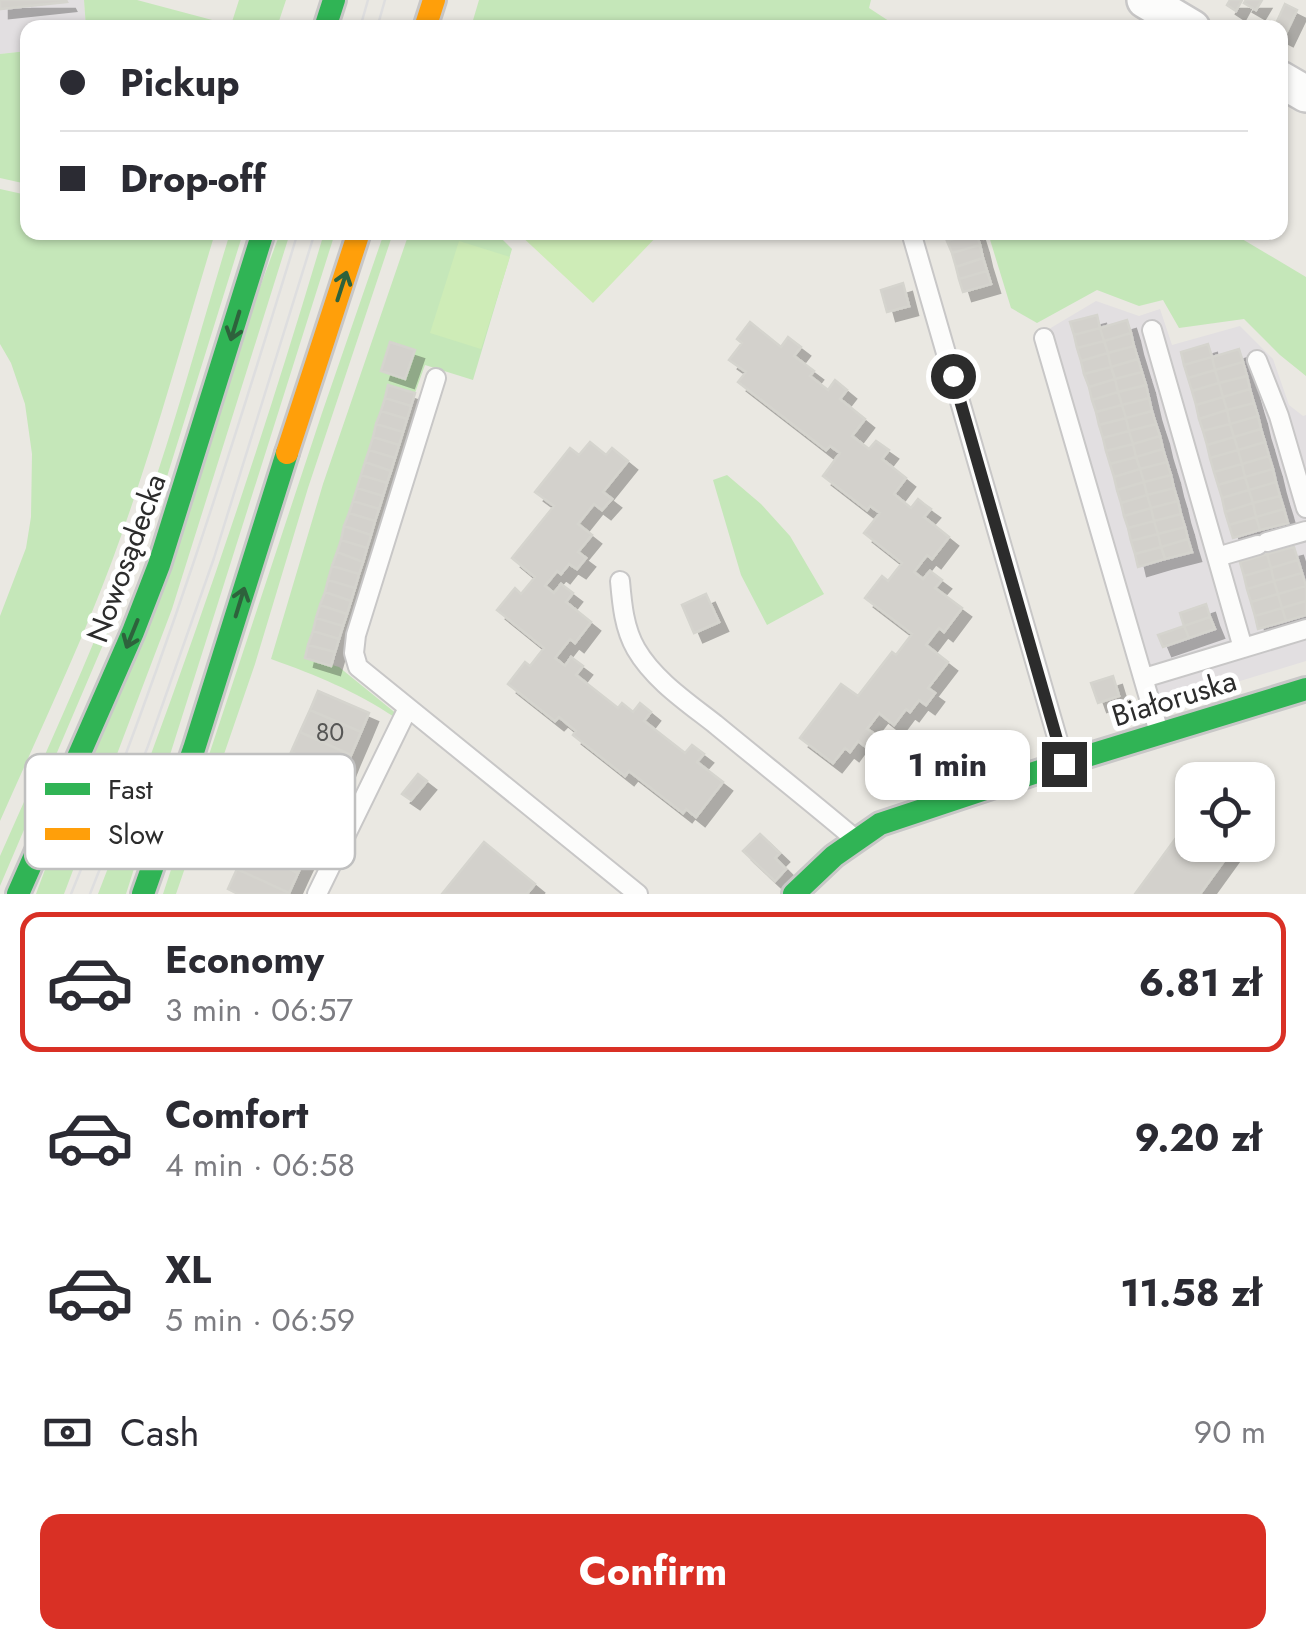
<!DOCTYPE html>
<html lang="en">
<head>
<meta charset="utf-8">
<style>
  :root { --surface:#fff; --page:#f7f7f7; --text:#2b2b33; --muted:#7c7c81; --line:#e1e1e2; --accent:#d93025 }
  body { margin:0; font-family:Jost,sans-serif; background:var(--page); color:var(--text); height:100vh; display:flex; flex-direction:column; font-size:38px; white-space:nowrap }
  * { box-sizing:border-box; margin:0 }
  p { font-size:32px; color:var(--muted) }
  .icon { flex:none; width:55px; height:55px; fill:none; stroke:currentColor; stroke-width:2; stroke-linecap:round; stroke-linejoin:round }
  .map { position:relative; height:894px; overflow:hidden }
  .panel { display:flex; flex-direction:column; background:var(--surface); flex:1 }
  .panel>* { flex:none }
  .banner { position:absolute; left:20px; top:20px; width:1268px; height:220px; border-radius:20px; box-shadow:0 2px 8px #0004; display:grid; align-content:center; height:220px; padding:0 40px; background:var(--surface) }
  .fabs { position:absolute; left:1175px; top:762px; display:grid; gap:20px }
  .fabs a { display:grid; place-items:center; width:100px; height:100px; border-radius:20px; background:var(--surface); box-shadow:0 2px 8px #0004; font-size:50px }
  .end { position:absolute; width:45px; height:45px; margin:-22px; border:12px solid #2c2c2c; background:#fff; box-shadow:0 0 0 5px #fff }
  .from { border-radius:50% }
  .bubble { position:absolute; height:70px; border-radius:20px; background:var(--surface); box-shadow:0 2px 8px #0004; font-size:32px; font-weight:700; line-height:70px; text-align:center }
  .banner b { display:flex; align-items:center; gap:35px; height:95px; font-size:38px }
  .banner b+b { border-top:2px solid var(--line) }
  .banner i { width:25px; height:25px; background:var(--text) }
  ul { padding:18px 0 0; list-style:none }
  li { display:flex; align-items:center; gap:30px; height:140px; margin:0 20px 15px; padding:0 20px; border:5px solid transparent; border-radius:20px }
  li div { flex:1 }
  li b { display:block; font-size:38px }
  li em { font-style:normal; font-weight:700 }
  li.active { border-color:var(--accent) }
  li>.icon { width:90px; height:90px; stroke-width:1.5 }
  .pay { display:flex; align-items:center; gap:25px; height:110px; padding:0 40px; font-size:38px }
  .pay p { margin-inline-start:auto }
  .button { display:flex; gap:20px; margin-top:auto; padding:20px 40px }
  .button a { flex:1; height:115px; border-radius:20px; background:var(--accent); color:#fff; font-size:40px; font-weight:700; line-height:115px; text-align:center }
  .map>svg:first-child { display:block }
  .industrial { fill:#e2dfe1 }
  .green { fill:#c5e7b9 }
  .pitch { fill:#ceecb7 }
  .building { fill:#d3d1cc; stroke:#d5d4ce; stroke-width:2.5; filter:url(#shadow) }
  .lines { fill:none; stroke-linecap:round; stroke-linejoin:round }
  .lane-casing { stroke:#c8c7c7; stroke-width:22 }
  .street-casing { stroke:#c8c7c7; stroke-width:40 }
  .fast-casing { stroke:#c8c7c7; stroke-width:28 }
  .slow-casing { stroke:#c8c7c7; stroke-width:28 }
  .lane { stroke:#fcfcfb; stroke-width:18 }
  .street { stroke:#fcfcfb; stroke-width:35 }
  .fast { stroke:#30b455; stroke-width:22 }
  .slow { stroke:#ff9f0a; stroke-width:22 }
  .tram { stroke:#dededf; stroke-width:2.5 }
  .oneway { stroke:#2e623c }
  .route { stroke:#2c2c2c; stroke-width:12 }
  .labels { text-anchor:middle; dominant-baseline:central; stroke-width:10; stroke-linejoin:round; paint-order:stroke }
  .number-label { font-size:25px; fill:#565655 }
  .street-label { font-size:30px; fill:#2c2c2c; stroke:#fff }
  .key { fill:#fff; stroke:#c0c0c0; stroke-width:2.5 }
  .key-label { font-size:28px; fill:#2c2c2c }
</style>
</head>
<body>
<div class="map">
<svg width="1306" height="894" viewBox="0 0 1306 894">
  <defs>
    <filter id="shadow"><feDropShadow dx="9" dy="9" stdDeviation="0" flood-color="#0004"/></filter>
  </defs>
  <rect width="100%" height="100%" fill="#eae8e2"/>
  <!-- industrial -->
  <path class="industrial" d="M0,0H84L86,27L28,28L27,51L0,54Z
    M1096,301L1139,316L1160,309L1172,345L1240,326L1273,359L1289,405L1303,416L1306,415V661L1155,707L1044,332Z"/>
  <!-- green -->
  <path class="green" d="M84,0H137L231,25L239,0H286L277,27L86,28Z
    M479,0H871L869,8L898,27H471Z
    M27,51H28L27,184L0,178V54Z
    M0,189L27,195L28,232L215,233C182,342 152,453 112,561C79,649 38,735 0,821V616L26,548L31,517L32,454L25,404L11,363L0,344Z
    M230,233H243L146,544L0,886V856C41,763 84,670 121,575C165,464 195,347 230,233Z
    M280,233H290L172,609L64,894H36Z
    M324,233H335L126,894H98C183,676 258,456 324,233Z
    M384,233H393L308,488L255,664L176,894H163L322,413Z
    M409,233H496L512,249L473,380L425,365L415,393L388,386L305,657L339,667L398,715L396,718C353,690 318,676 271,659L323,484Z
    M988,233H1232L1306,277V376L1280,355L1244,319L1179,328L1163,300L1139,306L1097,290L1037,323L1011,308Z
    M727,475L761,504L790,536L824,594L767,625L741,575L713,480Z"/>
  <!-- pitch -->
  <path class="pitch" d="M518,233H660L593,303Z
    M459,241L510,257L481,349L430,333Z"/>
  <!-- building -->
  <path class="building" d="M0,0H66L67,2L0,9Z
    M1230,0H1242L1236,11L1227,5Z
    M1246,0H1262L1256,10L1244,3Z
    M1285,4L1297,10L1284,37L1280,35V28H1274Z
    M945,232H974L947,241Z
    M976,232L980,245L952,253L947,241Z
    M980,245L983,258L956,267L952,253Z
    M983,258L987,271L959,279L956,267Z
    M987,271L991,284L963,292L959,279Z
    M903,283L909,306L887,312L881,290Z
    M1097,315L1100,328L1074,335L1070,322Z
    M1127,320L1131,333L1104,341L1100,328Z
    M750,322L781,347L788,337L801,347L794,356L814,371L810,376L828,390L835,380L847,390L840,399L865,419L852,436L869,449L876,441L889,450L882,459L906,478L894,494L911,508L918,499L924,504L931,509L924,517L949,537L932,559L927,555L914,572L923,579L930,571L942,580L935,588L962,608L944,632L939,628L926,645L948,662L928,688L935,693L926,705L919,700L910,712L906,709L894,725L879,713L867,729L875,734L866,747L858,741L850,752L845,748L833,763L800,738L841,684L858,696L892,652L896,655L912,634L865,598L882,576L888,581L902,563L864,533L880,513L870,506L867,510L823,476L840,453L830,446L826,450L738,382L746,372L729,360L742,343L737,339Z
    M1100,328L1104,341L1077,348L1074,335Z
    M1131,333L1134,346L1108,353L1104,341Z
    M1104,341L1108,353L1081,361L1077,348Z
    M390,342L415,350L405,379L381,371Z
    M1208,344L1212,357L1184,365L1181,352Z
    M1134,346L1138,359L1111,367L1108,353Z
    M1239,349L1243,362L1215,370L1212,357Z
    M1108,353L1111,367L1084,374L1081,361Z
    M1212,357L1215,370L1188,378L1184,365Z
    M1138,359L1142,372L1115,379L1111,367Z
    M1243,362L1247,376L1219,383L1215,370Z
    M1111,367L1115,379L1089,387L1084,374Z
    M1215,370L1219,383L1192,391L1188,378Z
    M1142,372L1146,385L1118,392L1115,379Z
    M1247,376L1250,389L1223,397L1219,383Z
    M1115,379L1118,392L1092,400L1089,387Z
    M1219,383L1223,397L1196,405L1192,391Z
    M388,385L415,393L411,406L385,398Z
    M1146,385L1149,398L1122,405L1118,392Z
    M1250,389L1254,403L1227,410L1223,397Z
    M1118,392L1122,405L1096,412L1092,400Z
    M1223,397L1227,410L1199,419L1196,405Z
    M385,398L411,406L407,419L381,411Z
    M1149,398L1152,411L1126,418L1122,405Z
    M1254,403L1258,416L1230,424L1227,410Z
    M1122,405L1126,418L1099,425L1096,412Z
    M1227,410L1230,424L1203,431L1199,419Z
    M381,411L407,419L403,432L376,424Z
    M1152,411L1156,424L1129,431L1126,418Z
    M1258,416L1261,429L1234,437L1230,424Z
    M1126,418L1129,431L1103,438L1099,425Z
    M376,424L403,432L399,445L373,437Z
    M1156,424L1160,436L1133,444L1129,431Z
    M1230,424L1234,437L1207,445L1203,431Z
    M1261,429L1265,442L1238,450L1234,437Z
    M1129,431L1133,444L1106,451L1103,438Z
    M1160,436L1163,449L1136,457L1133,444Z
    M373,437L399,445L395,458L369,450Z
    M1234,437L1238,450L1210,458L1207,445Z
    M590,442L606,455L612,448L628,461L603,492L612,499L602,510L594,504L578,524L592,535L578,552L586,558L577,569L569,564L561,574L557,571L545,586L554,593L561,584L573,593L566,602L591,622L575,643L570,639L555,658L565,666L571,657L583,666L576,675L618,708L622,703L633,712L640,703L651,712L644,721L685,753L692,745L704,754L697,762L723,782L696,817L686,809L683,813L629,771L625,776L573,735L576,731L559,717L555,721L508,684L525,662L530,666L544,648L497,610L515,588L521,594L535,577L512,558L554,506L535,492L570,448L579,455Z
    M1265,442L1269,456L1242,464L1238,450Z
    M1133,444L1136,457L1110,464L1106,451Z
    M1163,449L1167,462L1140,469L1136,457Z
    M369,450L395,458L391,471L365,462Z
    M1238,450L1242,464L1214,472L1210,458Z
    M1269,456L1273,469L1245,477L1242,464Z
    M1136,457L1140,469L1114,477L1110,464Z
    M365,462L391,471L387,483L361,475Z
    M1167,462L1171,475L1144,482L1140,469Z
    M1242,464L1245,477L1218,485L1214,472Z
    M1140,469L1144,482L1117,490L1114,477Z
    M1273,469L1276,482L1249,490L1245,477Z
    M361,475L387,483L383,496L357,488Z
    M1171,475L1174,488L1147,495L1144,482Z
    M1245,477L1249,490L1222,498L1218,485Z
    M1144,482L1147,495L1121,503L1117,490Z
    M1276,482L1280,496L1253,503L1249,490Z
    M357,488L383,496L379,509L353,501Z
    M1174,488L1178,501L1151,508L1147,495Z
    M1249,490L1253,503L1225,512L1222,498Z
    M1147,495L1151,508L1124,516L1121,503Z
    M1280,496L1284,509L1256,517L1253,503Z
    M353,501L379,509L375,521L349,513Z
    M1178,501L1181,514L1154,521L1151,508Z
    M1253,503L1256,517L1229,525L1225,512Z
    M1151,508L1154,521L1128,528L1124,516Z
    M1284,509L1288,523L1260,530L1256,517Z
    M349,513L375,521L371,535L344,526Z
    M1181,514L1185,527L1158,534L1154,521Z
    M1256,517L1260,530L1233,538L1229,525Z
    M1154,521L1158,534L1131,541L1128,528Z
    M344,526L371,535L367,548L341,540Z
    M1185,527L1188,539L1161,547L1158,534Z
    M1158,534L1161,547L1135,554L1131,541Z
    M1188,539L1192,552L1165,559L1161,547Z
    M341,540L367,548L363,562L337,552Z
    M1161,547L1165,559L1138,567L1135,554Z
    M1294,547L1298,560L1271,568L1267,554Z
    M337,552L363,562L359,574L332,566Z
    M1267,554L1271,568L1244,576L1240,562Z
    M1298,560L1302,573L1274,581L1271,568Z
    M332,566L359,574L355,588L328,580Z
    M1271,568L1274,581L1247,589L1244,576Z
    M1302,573L1306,586L1278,594L1274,581Z
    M328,580L355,588L351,601L325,592Z
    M1274,581L1278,594L1251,602L1247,589Z
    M1306,586V601L1282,608L1278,594Z
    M325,592L351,601L347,614L320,605Z
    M706,594L719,622L694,633L682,605Z
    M1278,594L1282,608L1255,616L1251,602Z
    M1306,601V615L1286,621L1282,608Z
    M1206,604L1210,617L1184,626L1180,613Z
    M320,605L347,614L343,626L316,618Z
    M1282,608L1286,621L1258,629L1255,616Z
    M1210,617L1215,629L1189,638L1184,626Z
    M316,618L343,626L339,639L313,631Z
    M1184,626L1189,638L1163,647L1158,635Z
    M313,631L339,639L335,652L308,645Z
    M308,645L335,652L331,666L305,658Z
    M1113,676L1119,696L1098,703L1091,683Z
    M318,691L369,713L361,732L310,710Z
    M310,710L361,732L351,755L300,732Z
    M300,732L351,755L343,775L291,752Z
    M418,774L427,781L411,800L402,794Z
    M1192,816V845H1232L1234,847L1200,894H1135Z
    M255,830L307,854L298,873L247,849Z
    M760,834L780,853L775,858L786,869L775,881L743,851Z
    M484,842L535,884L527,894H442Z
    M247,849L298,873L289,893L237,869Z
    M237,869L289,893L288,894H238L228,889Z"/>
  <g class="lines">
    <!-- lane casing -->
    <g class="lane-casing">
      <path id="lane" d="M911,232L1063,758
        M1152,330L1243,648
        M1044,338L1158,729
        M1257,360L1279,416L1306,508
        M436,378L356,635L354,653L358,667L638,894
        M1267,542L1306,531
        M1217,557L1258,545
        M620,581C622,604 624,628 636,649C654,680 687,702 715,724C761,762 808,799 854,838
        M1144,678L1306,629
        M317,894L408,708"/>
    </g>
    <!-- street casing -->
    <g class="street-casing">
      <path id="street" d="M1145,0L1192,28
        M1280,79L1306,94"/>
    </g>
    <!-- fast casing -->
    <g class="fast-casing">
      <path id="fast" d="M325,28L334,0
        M18,894L133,632L159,565L263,232
        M143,894L194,749L287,453
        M794,894L834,856L880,824L1064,763L1306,689"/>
    </g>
    <!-- slow casing -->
    <g class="slow-casing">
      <path id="slow" d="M425,28L434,0
        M287,453L359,232"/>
    </g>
    <!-- lane -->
    <use href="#lane" class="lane"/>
    <!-- street -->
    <use href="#street" class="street"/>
    <!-- fast -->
    <use href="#fast" class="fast"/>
    <!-- slow -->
    <use href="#slow" class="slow"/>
    <!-- tram -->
    <path class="tram" d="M360,28L368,0
      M377,28L385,0
      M71,894C160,678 230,456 298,232
      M90,894L148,746L214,558L315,232"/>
  </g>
  <!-- one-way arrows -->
  <defs><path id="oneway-shaft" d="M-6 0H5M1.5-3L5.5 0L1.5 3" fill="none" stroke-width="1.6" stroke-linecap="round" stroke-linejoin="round" transform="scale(2.5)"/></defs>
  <g class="oneway">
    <use href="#oneway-shaft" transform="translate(342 286) rotate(-72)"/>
    <use href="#oneway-shaft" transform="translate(235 326) rotate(107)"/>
    <use href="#oneway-shaft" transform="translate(240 602) rotate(-73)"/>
    <use href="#oneway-shaft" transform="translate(132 634) rotate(112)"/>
  </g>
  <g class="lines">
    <!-- route -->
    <path class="route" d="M953,376L1064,764"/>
  </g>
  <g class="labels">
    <!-- number labels -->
    <g class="number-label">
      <text x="330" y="732">80</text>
    </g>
    <!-- street labels -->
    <g class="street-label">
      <text transform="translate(126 558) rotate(-70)">Nowosądecka</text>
      <text transform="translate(1174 698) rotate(-17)">Białoruska</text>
    </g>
  </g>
  <!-- legend -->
  <rect x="25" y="754" width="330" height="115" rx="15" class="key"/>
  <rect x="45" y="783" width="45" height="12" fill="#30b455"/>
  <rect x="45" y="828" width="45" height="12" fill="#ff9f0a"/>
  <g class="key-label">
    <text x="108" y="799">Fast</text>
    <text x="108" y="844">Slow</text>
  </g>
</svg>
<div class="fabs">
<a><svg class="icon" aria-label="locate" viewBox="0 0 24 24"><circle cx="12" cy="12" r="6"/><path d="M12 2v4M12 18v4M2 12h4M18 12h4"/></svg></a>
</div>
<i class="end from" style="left:953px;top:376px"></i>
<i class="end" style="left:1064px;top:764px"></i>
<div class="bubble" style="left:865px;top:730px;width:165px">1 min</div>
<div class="banner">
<b><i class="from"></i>Pickup</b>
<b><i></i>Drop-off</b>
</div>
</div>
<section class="panel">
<ul>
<li class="active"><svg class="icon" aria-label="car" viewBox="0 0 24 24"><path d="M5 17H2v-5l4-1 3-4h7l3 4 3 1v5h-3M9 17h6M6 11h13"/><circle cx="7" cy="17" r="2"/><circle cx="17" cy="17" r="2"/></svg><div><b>Economy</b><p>3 min · 06:57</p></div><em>6.81 zł</em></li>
<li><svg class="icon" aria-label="car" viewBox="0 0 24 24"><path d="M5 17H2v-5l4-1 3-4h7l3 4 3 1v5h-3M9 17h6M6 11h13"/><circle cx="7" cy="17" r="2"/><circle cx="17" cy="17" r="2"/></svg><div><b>Comfort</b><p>4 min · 06:58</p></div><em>9.20 zł</em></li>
<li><svg class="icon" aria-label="car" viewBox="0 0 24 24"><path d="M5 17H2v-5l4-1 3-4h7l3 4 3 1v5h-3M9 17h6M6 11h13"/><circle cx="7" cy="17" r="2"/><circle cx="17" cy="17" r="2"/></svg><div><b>XL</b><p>5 min · 06:59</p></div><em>11.58 zł</em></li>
</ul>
<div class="pay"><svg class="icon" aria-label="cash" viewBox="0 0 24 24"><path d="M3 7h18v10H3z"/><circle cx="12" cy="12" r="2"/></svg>Cash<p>90 m</p></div>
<div class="button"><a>Confirm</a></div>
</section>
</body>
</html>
